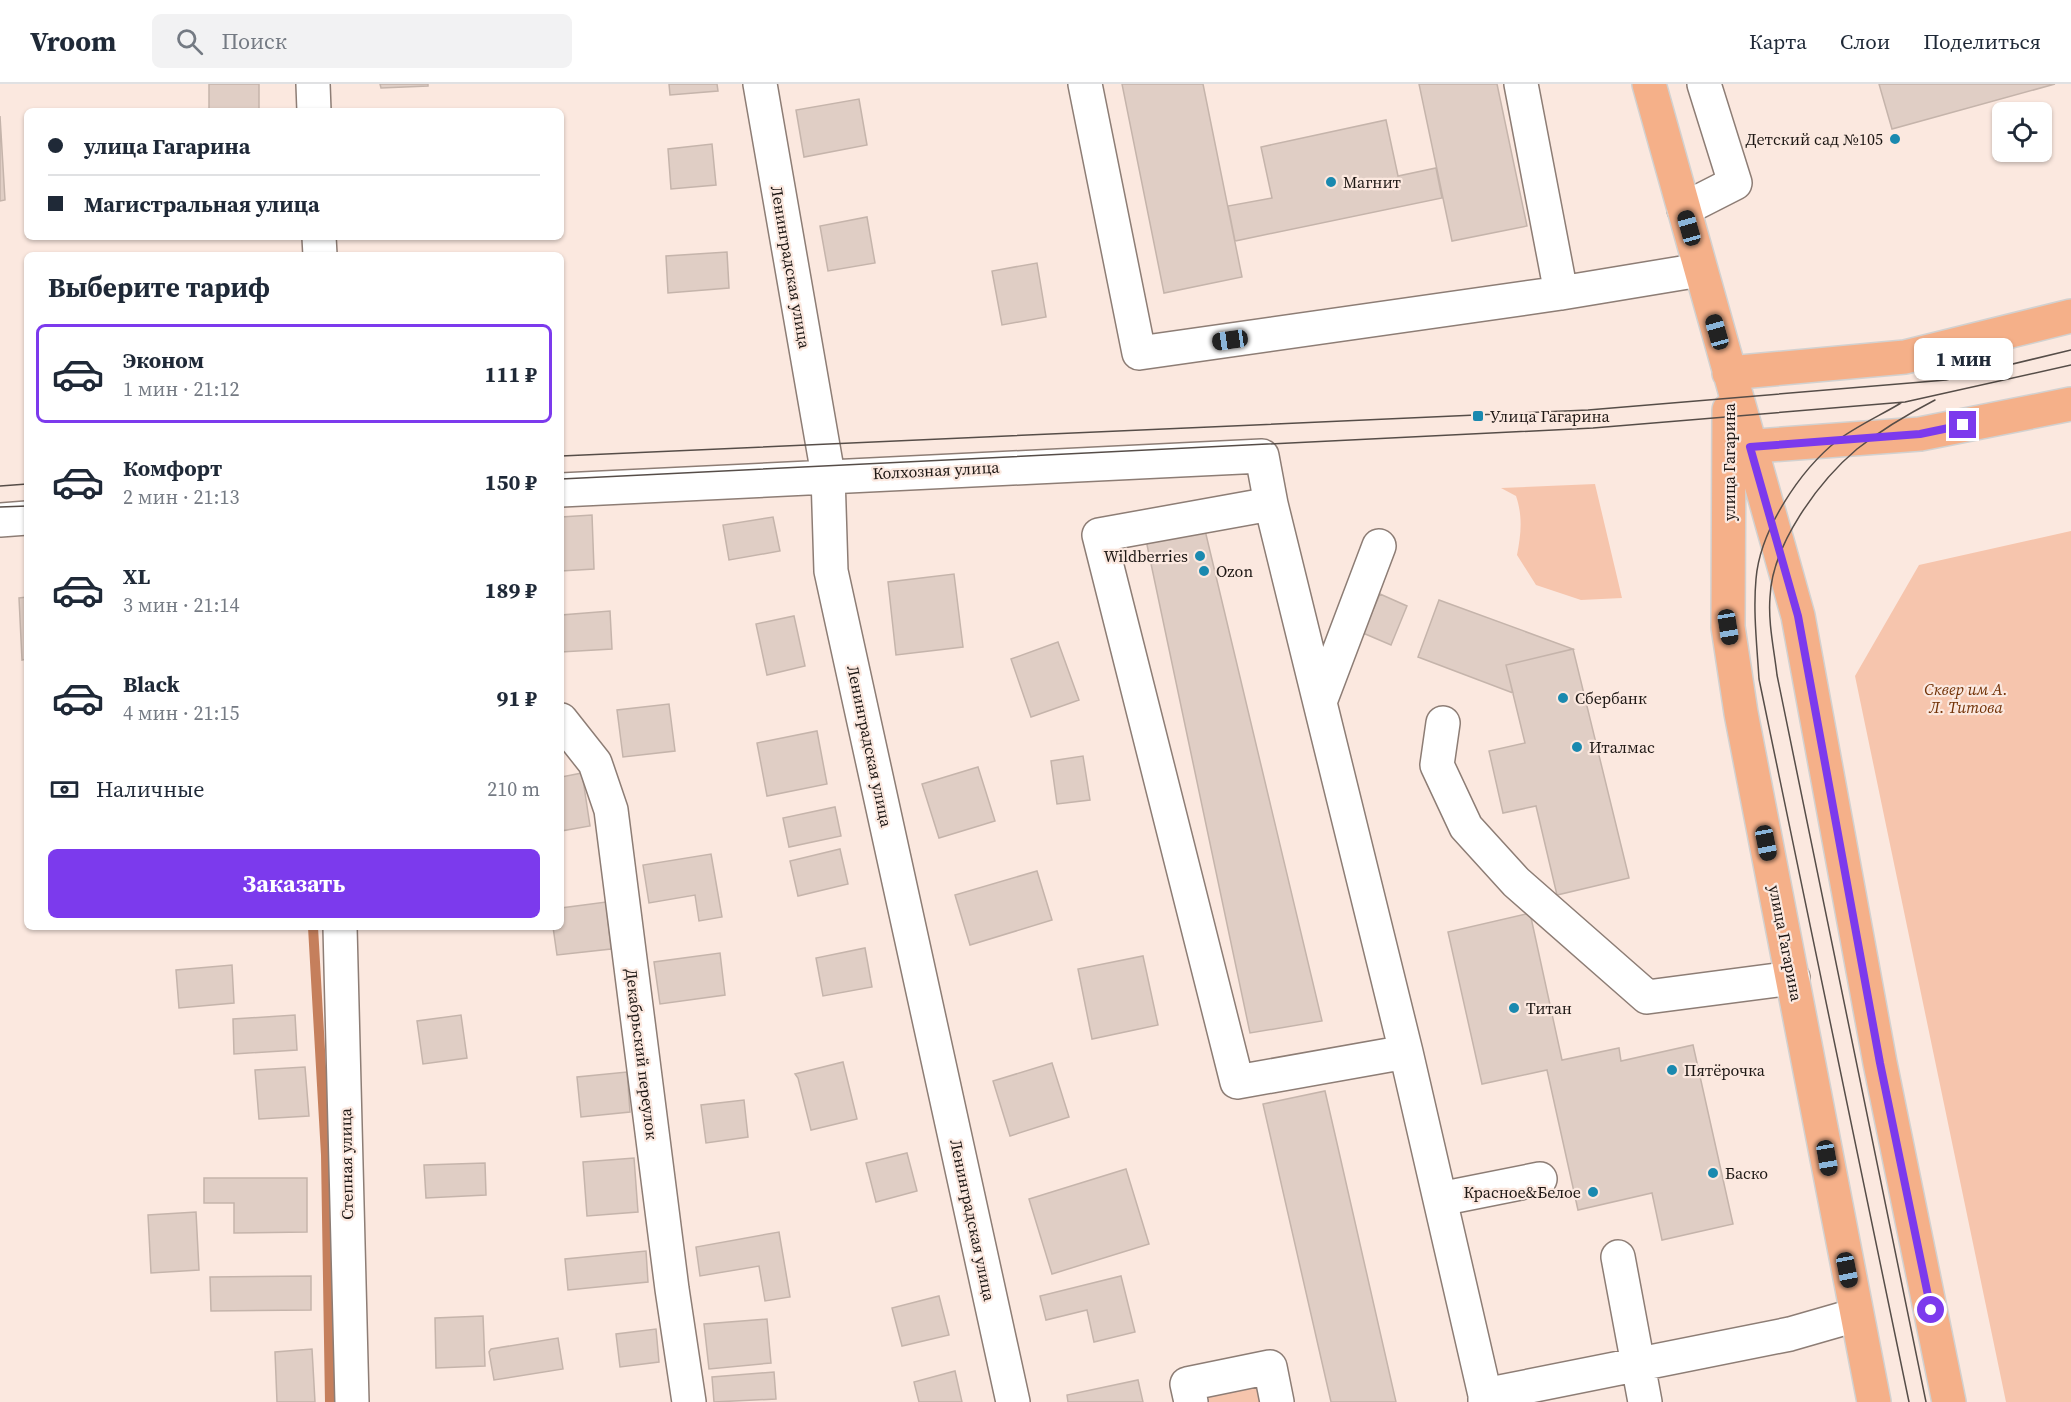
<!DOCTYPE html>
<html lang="ru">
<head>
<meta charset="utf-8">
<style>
  :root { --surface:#fff; --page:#f2f2f3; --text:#1f2937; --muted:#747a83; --line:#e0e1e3; --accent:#7c3aed }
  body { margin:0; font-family:"Source Serif 4",serif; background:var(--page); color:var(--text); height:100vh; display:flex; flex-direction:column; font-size:22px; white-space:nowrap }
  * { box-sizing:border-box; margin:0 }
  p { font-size:20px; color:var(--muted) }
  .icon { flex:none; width:33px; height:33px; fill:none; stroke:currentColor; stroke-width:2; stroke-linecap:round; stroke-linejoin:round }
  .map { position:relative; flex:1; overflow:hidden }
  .panel { position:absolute; left:24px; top:168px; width:540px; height:678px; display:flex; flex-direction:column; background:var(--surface); border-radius:9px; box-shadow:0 2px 4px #0004 }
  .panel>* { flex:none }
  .banner { position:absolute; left:24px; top:24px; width:540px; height:132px; border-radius:9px; box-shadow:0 2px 4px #0004; display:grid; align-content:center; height:132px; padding:0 24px; background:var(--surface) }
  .buttons { position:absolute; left:1992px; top:18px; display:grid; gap:12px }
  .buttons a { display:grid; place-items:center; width:60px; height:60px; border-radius:9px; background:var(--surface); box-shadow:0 2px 4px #0004; font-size:30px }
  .end { position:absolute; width:27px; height:27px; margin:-14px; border:8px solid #7c3aed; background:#fff; box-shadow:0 0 0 3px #fff }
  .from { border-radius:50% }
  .bubble { position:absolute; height:42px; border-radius:9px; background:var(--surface); box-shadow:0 2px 4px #0004; font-size:20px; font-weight:700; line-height:42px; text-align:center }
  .car { position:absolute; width:18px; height:36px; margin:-18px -9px; border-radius:8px; box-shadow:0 0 4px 2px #0007; background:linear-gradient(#222 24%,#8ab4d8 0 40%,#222 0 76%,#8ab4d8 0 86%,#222 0) }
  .banner b { display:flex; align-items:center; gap:21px; height:57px; font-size:22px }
  .banner b+b { border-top:2px solid var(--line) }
  .banner i { width:15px; height:15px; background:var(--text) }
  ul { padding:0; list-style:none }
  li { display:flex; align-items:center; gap:18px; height:99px; margin:0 12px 9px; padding:0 12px; border:3px solid transparent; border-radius:9px }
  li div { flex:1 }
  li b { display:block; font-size:22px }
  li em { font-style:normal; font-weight:700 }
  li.current { border-color:var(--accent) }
  li>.icon { width:54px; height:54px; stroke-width:1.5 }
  h2 { padding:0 24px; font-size:27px; line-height:72px }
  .pay { display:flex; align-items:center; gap:15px; height:66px; padding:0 24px; font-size:22px }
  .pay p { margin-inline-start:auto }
  .primary-button { display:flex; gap:12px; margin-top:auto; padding:12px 24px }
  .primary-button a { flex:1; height:69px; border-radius:9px; background:var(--accent); color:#fff; font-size:24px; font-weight:700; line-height:69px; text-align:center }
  header { display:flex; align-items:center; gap:36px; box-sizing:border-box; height:84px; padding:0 30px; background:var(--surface); border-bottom:2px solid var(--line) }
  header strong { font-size:28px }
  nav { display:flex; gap:33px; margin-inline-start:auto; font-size:21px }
  .search { width:420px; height:54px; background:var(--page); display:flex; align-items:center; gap:15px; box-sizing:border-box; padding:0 21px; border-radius:9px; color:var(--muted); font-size:22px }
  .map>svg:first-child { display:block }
  .green { fill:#f6c5ad }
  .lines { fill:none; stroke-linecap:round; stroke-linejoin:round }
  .stream { stroke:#c57f5c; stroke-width:10 }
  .building { fill:#e0cec5; stroke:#c5b4ab; stroke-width:1.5 }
  .minor-casing { stroke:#8d7d75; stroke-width:36 }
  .major-casing { stroke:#d2d1d0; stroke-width:36 }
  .minor { stroke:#fff; stroke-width:33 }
  .major { stroke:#f5b089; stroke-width:33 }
  .tram { stroke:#564d48; stroke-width:1.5 }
  .route { stroke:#7c3aed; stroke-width:8 }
  .poi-dot { fill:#1a89af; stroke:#fbe8df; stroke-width:2 }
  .labels { text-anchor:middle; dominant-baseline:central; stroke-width:4.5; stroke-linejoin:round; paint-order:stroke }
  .poi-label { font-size:16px; fill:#1d1714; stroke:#fbe8df; text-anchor:start }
  .street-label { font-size:16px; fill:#1d1714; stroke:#fbe8df }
  .park-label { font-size:16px; font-style:italic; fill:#723207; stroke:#fbe8df }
</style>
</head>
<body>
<header>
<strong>Vroom</strong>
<div class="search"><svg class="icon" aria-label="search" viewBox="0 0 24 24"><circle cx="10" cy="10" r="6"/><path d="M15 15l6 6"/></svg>Поиск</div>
<nav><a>Карта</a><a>Слои</a><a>Поделиться</a></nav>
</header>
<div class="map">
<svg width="2071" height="1318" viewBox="0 0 2071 1318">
  <rect width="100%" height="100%" fill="#fbe8df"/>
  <!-- green -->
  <path class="green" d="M1595,400L1622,514L1581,516L1536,501L1517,471C1521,450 1523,433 1516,412L1501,404Z
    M2071,447V1318H2006L1855,592L1919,481Z
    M1258,1296L1262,1318H1204L1202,1308Z"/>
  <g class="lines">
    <!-- stream -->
    <path class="stream" d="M313,843L326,1071L330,1318"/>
  </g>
  <!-- building -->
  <path class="building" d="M209,0H259V27H209Z
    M380,0H428V2L381,4Z
    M669,0H717L718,7L670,11Z
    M1122,0H1203L1242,193L1164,209Z
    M1419,0H1497L1527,142L1452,157Z
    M1879,0H2055L1892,45Z
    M859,15L867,61L804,73L796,26Z
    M0,32L5,116L0,117Z
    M1386,36L1398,92L1436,84L1442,114L1235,157L1228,122L1272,114L1261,63Z
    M712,60L716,101L671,105L668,65Z
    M867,133L875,179L828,187L820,142Z
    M727,168L729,204L668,209L666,172Z
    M1037,179L1046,233L1002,241L992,187Z
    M592,431L594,485L561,487V433Z
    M773,433L780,467L729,476L723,441Z
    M1204,442L1322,937L1250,949L1146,456Z
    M954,490L963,563L896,571L888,498Z
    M1380,510L1407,522L1391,561L1363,549Z
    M27,513V575L22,576L19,514Z
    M1439,516L1573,565L1506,581L1513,609L1418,573Z
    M610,527L612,565L561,568V531Z
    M794,532L805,582L767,591L756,540Z
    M1058,558L1079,616L1031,633L1011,575Z
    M1573,565L1629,794L1557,811L1536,722L1503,729L1489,667L1525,659L1506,581Z
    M669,620L675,667L623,673L617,626Z
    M817,647L827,700L767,712L757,659Z
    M1083,672L1090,716L1057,720L1051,677Z
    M978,683L995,737L939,754L922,700Z
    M582,689L590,742L561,747V693Z
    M835,723L841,752L789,763L783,734Z
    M840,765L848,800L798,812L790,777Z
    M711,770L722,833L699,837L695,811L649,819L643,781Z
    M1037,787L1052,836L970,861L955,811Z
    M606,818L611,865L557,871L553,843H561V824Z
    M1530,829L1562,976L1619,964L1621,977L1693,961L1733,1140L1662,1156L1652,1109L1578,1126L1547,986L1482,1000L1448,848Z
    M865,864L872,903L823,912L816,874Z
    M720,869L725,911L660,920L654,878Z
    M1143,872L1158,941L1092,955L1078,885Z
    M232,881L234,919L179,924L176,886Z
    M295,931L297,966L234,970L233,935Z
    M461,931L467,974L423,980L417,937Z
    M843,978L857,1035L811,1046L798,994L795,990Z
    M1052,979L1069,1033L1010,1052L993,997Z
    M305,983L309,1032L259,1035L255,986Z
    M627,988L630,1028L581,1033L577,993Z
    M1325,1007L1339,1068L1396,1318H1331L1263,1020Z
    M744,1016L748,1053L706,1059L701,1021Z
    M907,1069L917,1107L876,1118L866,1079Z
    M634,1074L638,1128L587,1132L583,1078Z
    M485,1079L486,1111L426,1114L424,1081Z
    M1126,1085L1149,1160L1052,1190L1029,1115Z
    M204,1094H307V1148L234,1149V1119H204Z
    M196,1128L199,1186L151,1189L148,1131Z
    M779,1148L790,1213L765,1217L759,1182L700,1192L696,1163Z
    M646,1167L648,1198L568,1206L565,1175Z
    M311,1192V1226L211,1227L210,1193Z
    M1121,1192L1135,1248L1094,1258L1087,1226L1046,1236L1040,1212Z
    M939,1212L949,1251L902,1262L892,1224Z
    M483,1232L485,1282L436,1284L435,1234Z
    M767,1235L771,1279L709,1285L704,1240Z
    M656,1245L659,1278L620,1283L616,1250Z
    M558,1254L563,1285L494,1296L489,1268L491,1265Z
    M312,1265L315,1318H277L275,1268Z
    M955,1287L962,1318H919L914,1298Z
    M774,1288L776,1315L714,1318L712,1293Z
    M1138,1296L1143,1318H1068L1067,1311Z"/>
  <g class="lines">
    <!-- minor casing -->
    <g class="minor-casing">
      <path id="minor" d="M313,0L314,27
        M760,0L828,391L831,487L1013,1318
        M1085,0L1139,269L1561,209L1700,186
        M1521,0L1561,209
        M1684,125L1735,99L1704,0
        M319,153L320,171
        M561,406L1262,372L1271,420
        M0,436L27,434
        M1320,618L1379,462
        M561,636L595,679L611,726L672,1205L689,1318
        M1443,639L1437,681L1466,743L1516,798L1647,913L1793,894
        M340,843L352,1318
        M1406,968L1237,998L1099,451L1271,420L1406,968L1485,1311
        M1440,1115L1540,1095
        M1618,1173L1645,1318
        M1191,1318L1187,1300L1270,1283L1277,1318
        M1485,1318V1311L1790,1250L1856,1231"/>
    </g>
    <!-- major casing -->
    <g class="major-casing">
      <path id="major" d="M1649,0L1798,532L1880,979L1949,1318
        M1729,289L1905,273L2071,232
        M1729,326L1728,543L1741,629L1874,1318
        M1729,364L1920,350L2071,320"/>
    </g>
    <!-- minor -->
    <use href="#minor" class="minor"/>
    <!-- major -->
    <use href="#major" class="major"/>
    <!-- tram -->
    <path class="tram" d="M1901,319C1881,331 1857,342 1838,356C1800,386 1760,446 1756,495C1753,528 1757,562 1759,595L1909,1318
      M561,372L1588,326L1946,296L2071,266
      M561,395L1593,344L1905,318L2071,281
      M0,402L27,400
      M0,423L27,422
      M1926,1318L1777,591C1774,565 1768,539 1770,513C1772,461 1818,398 1857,365C1881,346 1908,330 1935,316"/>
  </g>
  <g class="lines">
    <!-- route -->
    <path class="route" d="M1931,1226L1880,979L1798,532L1750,363L1920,350L1963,341"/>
  </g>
  <!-- markers -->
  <g class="poi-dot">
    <circle cx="1895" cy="55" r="6"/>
    <circle cx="1331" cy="98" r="6"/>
    <rect x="1472" y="326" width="12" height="12" rx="3"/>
    <circle cx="1200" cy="472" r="6"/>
    <circle cx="1204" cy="487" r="6"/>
    <circle cx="1563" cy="614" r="6"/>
    <circle cx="1577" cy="663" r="6"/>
    <circle cx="1514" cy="924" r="6"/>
    <circle cx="1672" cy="986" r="6"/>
    <circle cx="1713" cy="1089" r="6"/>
    <circle cx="1593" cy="1108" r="6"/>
  </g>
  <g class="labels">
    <!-- poi labels -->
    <g class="poi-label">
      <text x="1883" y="55" text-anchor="end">Детский сад №105</text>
      <text x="1343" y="98">Магнит</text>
      <text x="1490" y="332">Улица Гагарина</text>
      <text x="1188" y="472" text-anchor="end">Wildberries</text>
      <text x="1216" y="487">Ozon</text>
      <text x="1575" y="614">Сбербанк</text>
      <text x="1589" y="663">Италмас</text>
      <text x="1526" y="924">Титан</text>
      <text x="1684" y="986">Пятёрочка</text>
      <text x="1725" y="1089">Баско</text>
      <text x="1581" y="1108" text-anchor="end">Красное&amp;Белое</text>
    </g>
    <!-- street labels -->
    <g class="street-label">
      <text transform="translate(791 183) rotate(80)">Ленинградская улица</text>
      <text transform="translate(1729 378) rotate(-90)">улица Гагарина</text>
      <text transform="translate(936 386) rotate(-3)">Колхозная улица</text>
      <text transform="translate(870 662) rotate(78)">Ленинградская улица</text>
      <text transform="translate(1786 859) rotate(79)">улица Гагарина</text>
      <text transform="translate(642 970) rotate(83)">Декабрьский переулок</text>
      <text transform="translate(346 1080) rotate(-91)">Степная улица</text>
      <text transform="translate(973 1136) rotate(78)">Ленинградская улица</text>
    </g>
    <!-- park labels -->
    <g class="park-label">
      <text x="1966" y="605">Сквер им А.<tspan x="1966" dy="18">Л. Титова</tspan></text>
    </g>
  </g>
</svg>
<div class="buttons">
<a><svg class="icon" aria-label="locate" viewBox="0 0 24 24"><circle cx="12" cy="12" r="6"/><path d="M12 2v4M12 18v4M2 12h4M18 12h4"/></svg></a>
</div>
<i class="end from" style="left:1931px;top:1226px"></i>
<i class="end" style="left:1963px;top:341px"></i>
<div class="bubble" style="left:1914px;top:254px;width:99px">1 мин</div>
<i class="car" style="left:1689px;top:144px;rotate:344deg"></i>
<i class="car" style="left:1717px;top:248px;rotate:344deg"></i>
<i class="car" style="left:1230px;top:256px;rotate:262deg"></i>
<i class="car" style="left:1728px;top:543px;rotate:171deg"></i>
<i class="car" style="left:1766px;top:759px;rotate:169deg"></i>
<i class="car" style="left:1827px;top:1074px;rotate:170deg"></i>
<i class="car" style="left:1847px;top:1186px;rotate:169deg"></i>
<div class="banner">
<b><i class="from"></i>улица Гагарина</b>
<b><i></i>Магистральная улица</b>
</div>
<section class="panel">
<h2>Выберите тариф</h2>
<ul>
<li class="current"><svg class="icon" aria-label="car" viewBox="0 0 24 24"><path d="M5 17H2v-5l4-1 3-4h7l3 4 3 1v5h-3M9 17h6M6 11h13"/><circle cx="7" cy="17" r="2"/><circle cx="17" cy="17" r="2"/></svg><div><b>Эконом</b><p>1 мин · 21:12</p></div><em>111 ₽</em></li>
<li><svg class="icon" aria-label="car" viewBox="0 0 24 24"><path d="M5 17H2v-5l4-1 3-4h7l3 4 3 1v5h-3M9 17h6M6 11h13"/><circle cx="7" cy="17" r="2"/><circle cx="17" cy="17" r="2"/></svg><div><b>Комфорт</b><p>2 мин · 21:13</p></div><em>150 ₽</em></li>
<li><svg class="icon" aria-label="car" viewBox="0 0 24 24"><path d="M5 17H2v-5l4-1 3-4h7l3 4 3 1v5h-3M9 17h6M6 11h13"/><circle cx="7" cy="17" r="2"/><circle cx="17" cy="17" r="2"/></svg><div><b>XL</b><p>3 мин · 21:14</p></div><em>189 ₽</em></li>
<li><svg class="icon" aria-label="car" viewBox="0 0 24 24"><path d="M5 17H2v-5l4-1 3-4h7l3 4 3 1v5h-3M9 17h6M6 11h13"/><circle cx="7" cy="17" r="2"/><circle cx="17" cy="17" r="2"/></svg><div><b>Black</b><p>4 мин · 21:15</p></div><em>91 ₽</em></li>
</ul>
<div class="pay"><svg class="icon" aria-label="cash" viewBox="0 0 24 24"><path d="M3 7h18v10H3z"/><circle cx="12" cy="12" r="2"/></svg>Наличные<p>210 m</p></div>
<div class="primary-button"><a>Заказать</a></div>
</section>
</div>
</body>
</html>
